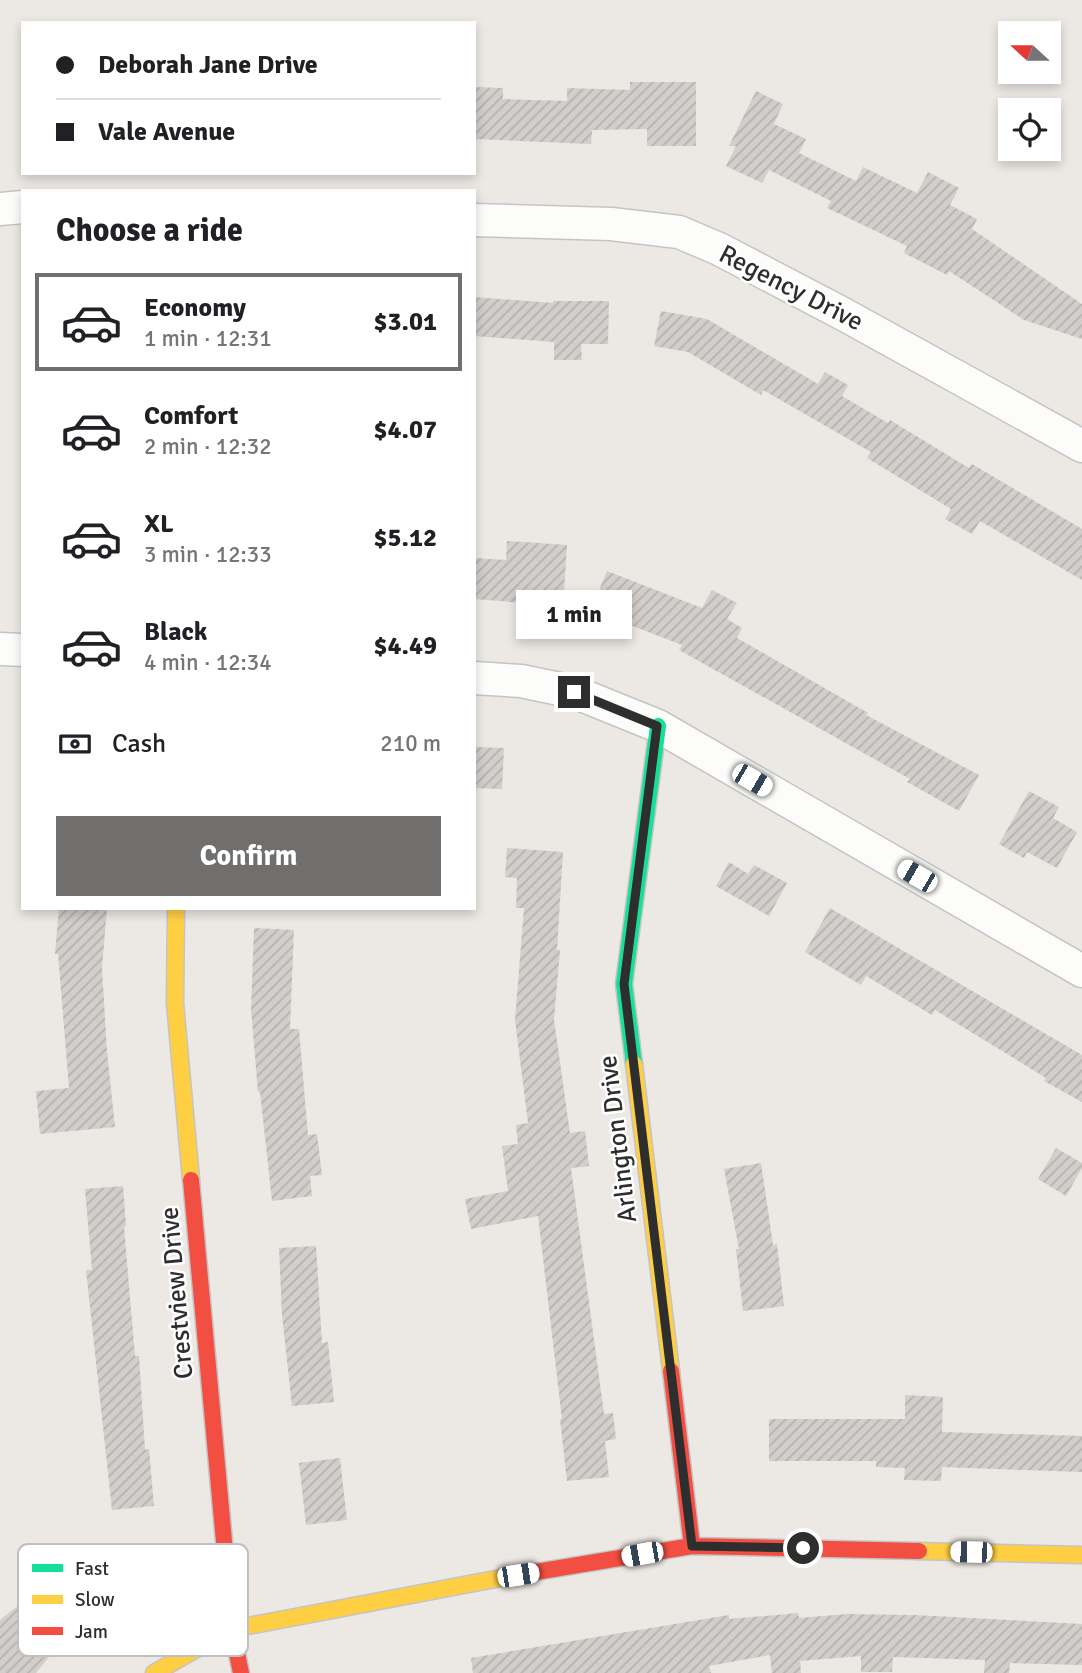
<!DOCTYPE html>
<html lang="en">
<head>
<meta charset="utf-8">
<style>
  :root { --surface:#fff; --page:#f2f2f2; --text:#202124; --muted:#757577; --line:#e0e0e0; --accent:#706f6e }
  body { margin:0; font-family:Signika,sans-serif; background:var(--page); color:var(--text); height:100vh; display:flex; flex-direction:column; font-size:26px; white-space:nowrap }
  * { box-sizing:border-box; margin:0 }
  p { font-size:23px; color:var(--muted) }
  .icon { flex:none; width:38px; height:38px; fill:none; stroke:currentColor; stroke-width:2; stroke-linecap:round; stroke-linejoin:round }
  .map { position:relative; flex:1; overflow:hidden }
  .drawer { position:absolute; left:21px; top:189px; width:455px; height:721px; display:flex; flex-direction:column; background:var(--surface); border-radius:0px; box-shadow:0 4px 10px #0003 }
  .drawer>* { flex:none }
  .guide { position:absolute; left:21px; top:21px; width:455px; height:154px; border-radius:0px; box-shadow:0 4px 10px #0003; display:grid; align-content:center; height:154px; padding:0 35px; background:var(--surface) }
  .needle { width:46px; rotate:291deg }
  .fabs { position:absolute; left:998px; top:21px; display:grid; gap:14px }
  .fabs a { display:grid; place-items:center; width:63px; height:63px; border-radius:0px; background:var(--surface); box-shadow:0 4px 10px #0003; font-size:35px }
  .end { position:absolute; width:32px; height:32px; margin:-16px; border:9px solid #2e2e2e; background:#fff; box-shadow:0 0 0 4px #fff }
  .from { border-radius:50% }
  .bubble { position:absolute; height:49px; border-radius:0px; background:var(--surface); box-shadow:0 4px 10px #0003; font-size:23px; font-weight:700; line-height:49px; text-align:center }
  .car { position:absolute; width:21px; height:42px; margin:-21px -10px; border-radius:9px; box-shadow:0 0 5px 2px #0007; background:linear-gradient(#fff 24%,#345 0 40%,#fff 0 76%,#345 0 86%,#fff 0) }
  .guide b { display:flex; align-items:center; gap:24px; height:66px; font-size:26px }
  .guide b+b { border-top:2px solid var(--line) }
  .guide i { width:18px; height:18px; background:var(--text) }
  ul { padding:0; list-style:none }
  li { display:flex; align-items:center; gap:21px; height:98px; margin:0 14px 10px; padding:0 21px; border:4px solid transparent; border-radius:0px }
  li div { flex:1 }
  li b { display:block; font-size:26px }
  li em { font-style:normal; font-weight:700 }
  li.selected { border-color:var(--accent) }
  li>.icon { width:63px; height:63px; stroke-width:1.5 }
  h2 { padding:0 35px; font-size:32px; line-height:84px }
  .pay { display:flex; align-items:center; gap:18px; height:77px; padding:0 35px; font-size:26px }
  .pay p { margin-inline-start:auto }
  .primary-button { display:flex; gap:14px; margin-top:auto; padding:14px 35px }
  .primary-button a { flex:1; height:80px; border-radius:0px; background:var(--accent); color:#fff; font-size:28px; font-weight:700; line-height:80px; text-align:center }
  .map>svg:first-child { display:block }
  .building { fill:url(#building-hatch) }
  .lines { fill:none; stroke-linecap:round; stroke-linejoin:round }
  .street-casing { stroke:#c5c4c5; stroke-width:35 }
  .fast-casing { stroke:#c5c4c5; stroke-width:19 }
  .slow-casing { stroke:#c5c4c5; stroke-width:19 }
  .jam-casing { stroke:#c5c4c5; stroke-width:19 }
  .street { stroke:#fcfcfb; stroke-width:32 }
  .fast { stroke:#16e098; stroke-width:16 }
  .slow { stroke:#ffcf43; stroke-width:16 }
  .jam { stroke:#f24e42; stroke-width:16 }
  .route { stroke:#2e2e2e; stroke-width:9 }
  .labels { text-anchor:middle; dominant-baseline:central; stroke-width:5; stroke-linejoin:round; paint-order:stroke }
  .street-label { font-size:26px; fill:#2e2e2e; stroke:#fff }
  .key { fill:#fff; stroke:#c0c0c0; stroke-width:2 }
  .key-label { font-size:19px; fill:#2e2e2e }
</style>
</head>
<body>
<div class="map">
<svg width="1082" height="1673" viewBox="0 0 1082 1673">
  <defs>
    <pattern id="building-hatch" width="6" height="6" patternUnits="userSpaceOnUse" patternTransform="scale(1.75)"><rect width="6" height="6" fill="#d1cecb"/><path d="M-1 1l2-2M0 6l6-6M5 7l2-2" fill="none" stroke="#b4b1af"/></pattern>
  </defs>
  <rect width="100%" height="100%" fill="#ece8e4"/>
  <!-- building -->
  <path class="building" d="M630,82H696V146H647V129L592,130L591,144L474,139V87L503,88V99L567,101V88L630,90Z
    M756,91L783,104L774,124L806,139L799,153L856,181L863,167L917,193L928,172L959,188L950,205L977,219L972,229L1082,304V339L1024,320L949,271L947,275L904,253L907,246L827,208L831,201L769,170L762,183L726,166L736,146H729Z
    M474,297L553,303V301H609L608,344H581L582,360H554V342L474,336Z
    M661,311L707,319L818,384L825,372L848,385L842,396L888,423L890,420L969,468L972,464L1082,529V580L980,521L972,534L945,519L951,509L867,458L871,452L763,390L761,395L688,352L654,346Z
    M507,541L567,545L563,606L474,599V558L506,560Z
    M607,571L702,608L712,590L737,603L727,619L742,628L737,638L868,713L866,715L979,775L959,811L907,782L910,779L679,650L682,645L591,610Z
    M474,747L504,748L502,789L474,788Z
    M1029,791L1059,807L1053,818L1077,832L1057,868L1027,852L1024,858L999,844Z
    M507,848L563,852L557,950H560L554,1020L570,1133L585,1131L589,1166L571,1168L604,1414L613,1413L616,1439L605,1441L609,1477L567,1481L560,1419H562L538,1216L471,1229L465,1199L508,1191L502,1146L518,1144L516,1125L528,1123L515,1020L524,908H516L517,878L505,877Z
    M729,862L748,874L754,865L787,883L769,916L716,886Z
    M59,908H107L102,968L107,1052L115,1127L40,1134L36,1091L69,1088L58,954H55Z
    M830,908L1082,1055V1102L1044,1081L1046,1078L935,1010L932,1015L866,976L861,985L805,952Z
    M254,928L294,930L290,1029H299L308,1135L317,1134L322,1175L310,1176L312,1196L272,1201L260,1092H258L251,1009Z
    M1056,1148L1082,1163V1168L1066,1196L1038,1179Z
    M761,1163L773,1245L777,1244L784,1306L743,1311L736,1249H739L724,1169Z
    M123,1186L126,1226L124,1227L135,1356H139L145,1450L149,1449L154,1506L112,1510L86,1270H92L85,1189Z
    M316,1246L322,1343L328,1342L334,1402L292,1406L282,1315L279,1248Z
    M905,1395L943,1397L942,1432L1082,1436V1472L942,1467L941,1481L904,1480L905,1468L876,1467V1461H769V1419H905Z
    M340,1458L347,1520L306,1525L299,1463Z
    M70,1564L110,1612L63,1652L58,1646L36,1673H0V1620Z
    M798,1613L799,1618L847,1614L915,1615L1082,1624V1665L1010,1663L1009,1673H984L985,1660L893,1657L892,1672H861V1656L800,1661L801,1673H772L770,1655L709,1666L711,1673H473L471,1658L729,1615V1619Z"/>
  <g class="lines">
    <!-- street casing -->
    <g class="street-casing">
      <path id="street" d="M0,209L23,207
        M474,220L611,224L679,232L719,249L845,315L1082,446
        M0,649L23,650
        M474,678L521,681L574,692L658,726L1082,971"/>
    </g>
    <!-- fast casing -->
    <g class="fast-casing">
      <path id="fast" d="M634,1064L624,984L658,726"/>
    </g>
    <!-- slow casing -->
    <g class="slow-casing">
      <path id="slow" d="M176,908L175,1003L191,1180
        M634,1064L671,1371
        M919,1551L1082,1555
        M154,1673L232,1629L506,1577"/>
    </g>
    <!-- jam casing -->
    <g class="jam-casing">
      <path id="jam" d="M191,1180L232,1629L241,1673
        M671,1371L692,1546
        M506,1577L692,1546L919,1551"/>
    </g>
    <!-- street -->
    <use href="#street" class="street"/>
    <!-- fast -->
    <use href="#fast" class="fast"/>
    <!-- slow -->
    <use href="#slow" class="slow"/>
    <!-- jam -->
    <use href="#jam" class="jam"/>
  </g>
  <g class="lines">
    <!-- route -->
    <path class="route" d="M574,692L657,726L624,984L692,1546L803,1548"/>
  </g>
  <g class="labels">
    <!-- street labels -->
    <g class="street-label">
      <text transform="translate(791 288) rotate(27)">Regency Drive</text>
      <text transform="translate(618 1139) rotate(-97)">Arlington Drive</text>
      <text transform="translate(177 1293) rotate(-95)">Crestview Drive</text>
    </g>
  </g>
  <!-- legend -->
  <rect x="18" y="1544" width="230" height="112" rx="10" class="key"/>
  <rect x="32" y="1564" width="31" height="8" fill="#16e098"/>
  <rect x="32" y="1595" width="31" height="9" fill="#ffcf43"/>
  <rect x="32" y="1627" width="31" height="8" fill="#f24e42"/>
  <g class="key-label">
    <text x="75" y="1575">Fast</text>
    <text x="75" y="1606">Slow</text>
    <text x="75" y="1638">Jam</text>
  </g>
</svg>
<div class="fabs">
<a><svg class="needle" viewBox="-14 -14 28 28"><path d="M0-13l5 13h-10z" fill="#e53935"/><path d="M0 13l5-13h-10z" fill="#757577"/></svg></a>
<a><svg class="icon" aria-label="locate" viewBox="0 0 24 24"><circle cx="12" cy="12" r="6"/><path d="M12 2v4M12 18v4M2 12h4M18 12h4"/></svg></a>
</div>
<i class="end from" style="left:803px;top:1548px"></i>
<i class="end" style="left:574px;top:692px"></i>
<div class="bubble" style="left:516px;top:590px;width:116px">1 min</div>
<i class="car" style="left:752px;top:780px;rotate:120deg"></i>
<i class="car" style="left:917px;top:876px;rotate:300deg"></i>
<i class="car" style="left:971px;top:1552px;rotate:271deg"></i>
<i class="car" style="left:642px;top:1554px;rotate:260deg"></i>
<i class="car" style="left:518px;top:1575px;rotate:81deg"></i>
<div class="guide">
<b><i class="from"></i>Deborah Jane Drive</b>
<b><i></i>Vale Avenue</b>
</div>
<section class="drawer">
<h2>Choose a ride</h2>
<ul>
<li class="selected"><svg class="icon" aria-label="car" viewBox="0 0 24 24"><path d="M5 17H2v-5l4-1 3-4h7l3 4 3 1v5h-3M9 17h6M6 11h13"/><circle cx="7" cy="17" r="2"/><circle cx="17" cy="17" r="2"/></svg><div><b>Economy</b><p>1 min · 12:31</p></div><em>$3.01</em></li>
<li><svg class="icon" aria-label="car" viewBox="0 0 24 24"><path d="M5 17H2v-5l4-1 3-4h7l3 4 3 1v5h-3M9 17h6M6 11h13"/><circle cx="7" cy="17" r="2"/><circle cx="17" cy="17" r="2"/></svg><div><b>Comfort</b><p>2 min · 12:32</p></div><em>$4.07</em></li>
<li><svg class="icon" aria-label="car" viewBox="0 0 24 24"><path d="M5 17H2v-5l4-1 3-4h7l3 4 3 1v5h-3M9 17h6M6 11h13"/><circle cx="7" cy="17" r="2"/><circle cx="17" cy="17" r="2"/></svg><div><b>XL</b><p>3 min · 12:33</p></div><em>$5.12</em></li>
<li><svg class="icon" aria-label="car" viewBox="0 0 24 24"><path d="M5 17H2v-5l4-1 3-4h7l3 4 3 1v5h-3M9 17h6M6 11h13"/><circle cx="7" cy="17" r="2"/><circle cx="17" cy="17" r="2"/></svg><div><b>Black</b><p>4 min · 12:34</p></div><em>$4.49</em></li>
</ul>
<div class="pay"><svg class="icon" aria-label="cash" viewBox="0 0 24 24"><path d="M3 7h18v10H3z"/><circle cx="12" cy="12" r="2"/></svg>Cash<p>210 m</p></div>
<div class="primary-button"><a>Confirm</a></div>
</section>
</div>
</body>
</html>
